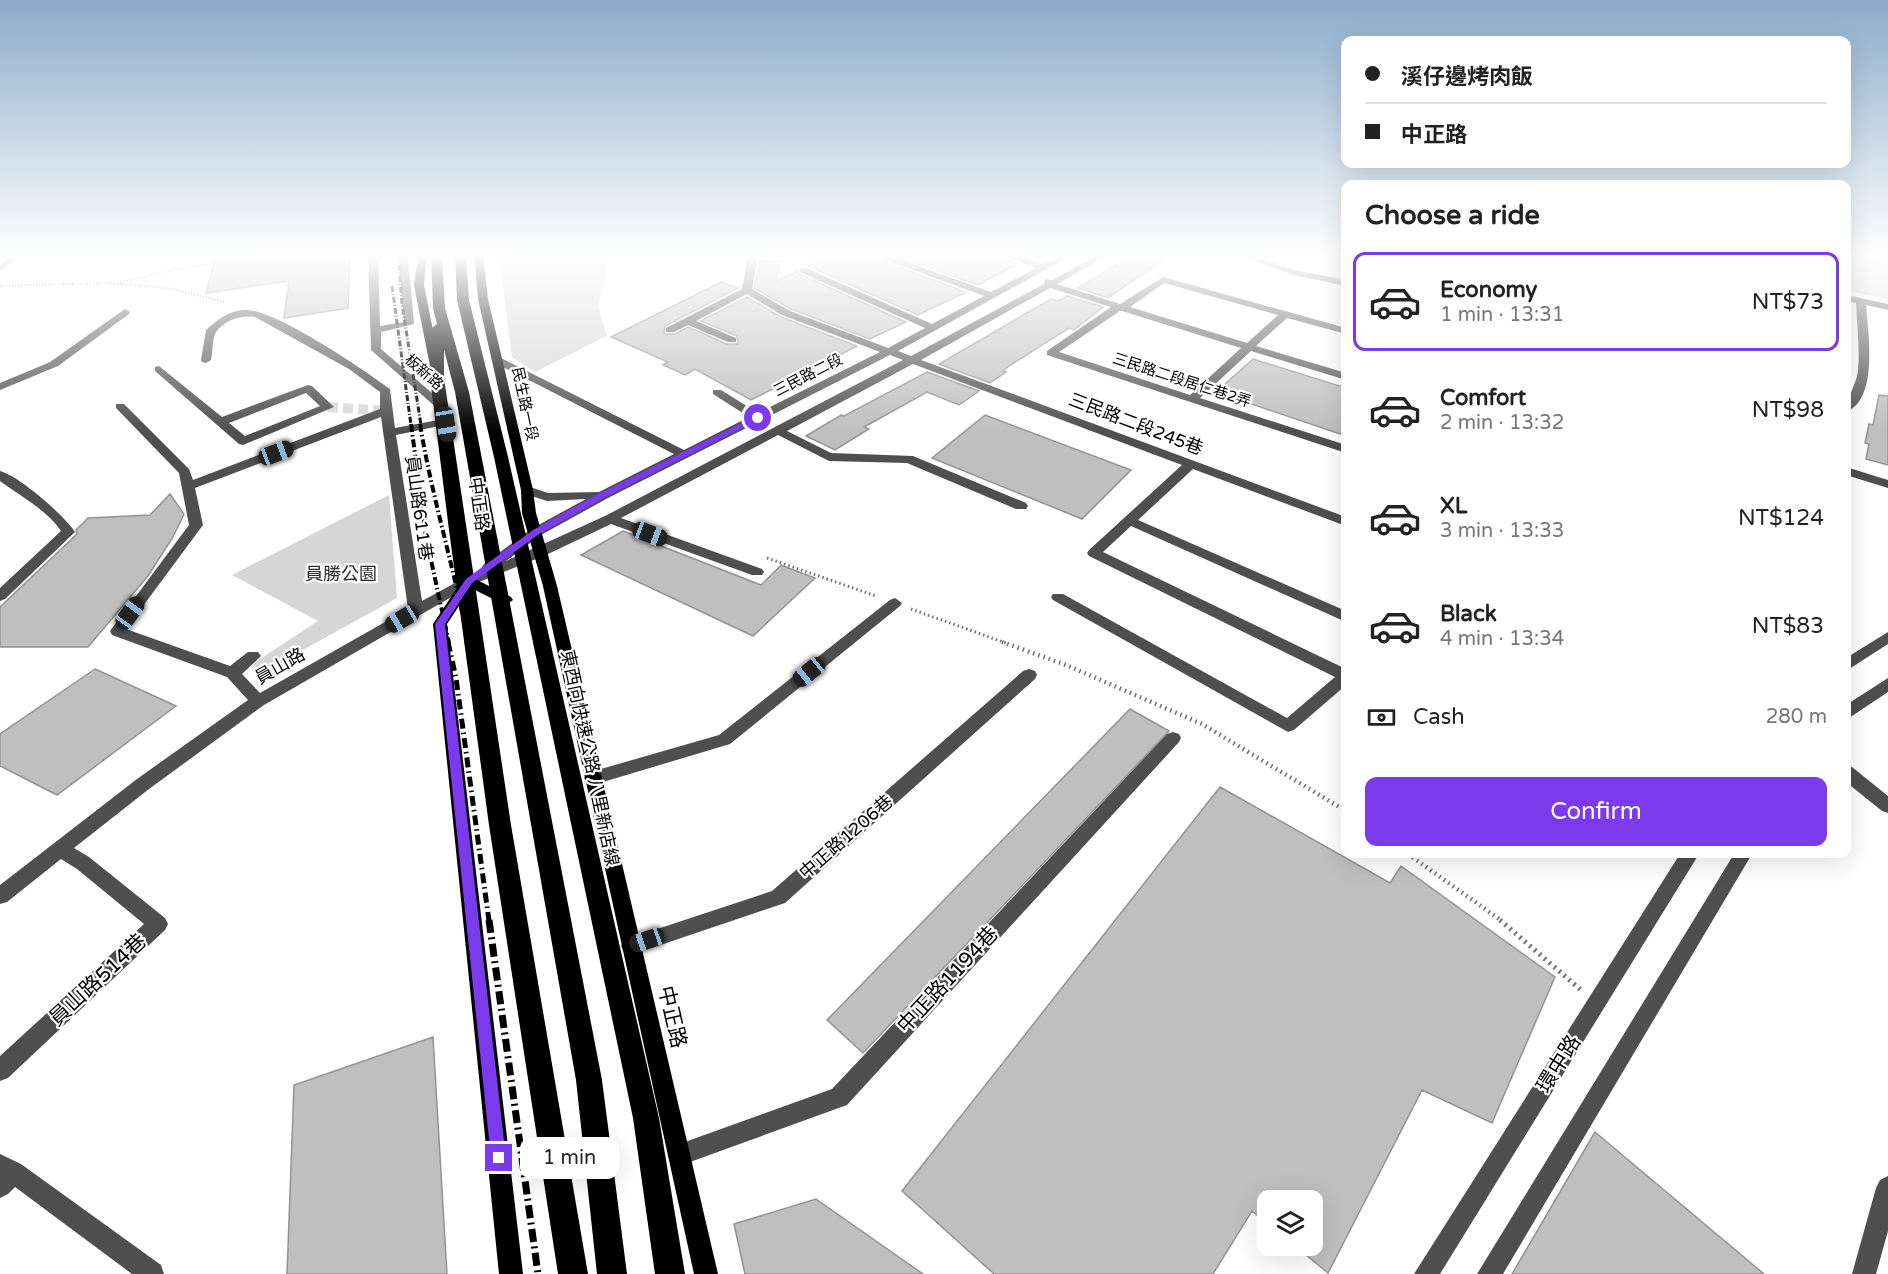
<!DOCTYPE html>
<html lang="en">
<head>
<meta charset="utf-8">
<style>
  :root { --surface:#fff; --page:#f2f2f2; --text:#222; --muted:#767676; --line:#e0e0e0; --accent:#7c3aed }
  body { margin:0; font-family:"Varela Round","Noto Sans TC",sans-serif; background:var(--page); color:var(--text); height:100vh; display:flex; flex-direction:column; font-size:22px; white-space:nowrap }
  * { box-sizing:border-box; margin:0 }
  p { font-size:20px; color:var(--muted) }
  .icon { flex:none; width:33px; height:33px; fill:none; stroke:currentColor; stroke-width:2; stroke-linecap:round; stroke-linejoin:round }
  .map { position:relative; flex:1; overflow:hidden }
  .sheet { position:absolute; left:1341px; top:180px; width:510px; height:678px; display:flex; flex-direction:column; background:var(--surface); border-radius:12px; box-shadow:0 6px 24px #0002 }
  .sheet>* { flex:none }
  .guide { position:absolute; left:1341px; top:36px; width:510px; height:132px; border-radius:12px; box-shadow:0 6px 24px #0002; display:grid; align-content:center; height:132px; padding:0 24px; background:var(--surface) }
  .controls { position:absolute; left:1257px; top:1190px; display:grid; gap:12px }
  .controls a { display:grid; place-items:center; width:66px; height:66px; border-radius:12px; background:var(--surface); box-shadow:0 6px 24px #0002; font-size:30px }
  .end { position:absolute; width:27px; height:27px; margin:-14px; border:8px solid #7c3aed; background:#fff; box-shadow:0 0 0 3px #fff }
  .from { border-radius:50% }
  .bubble { position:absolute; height:42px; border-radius:12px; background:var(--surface); box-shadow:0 6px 24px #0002; font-size:20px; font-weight:600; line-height:42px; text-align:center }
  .car { position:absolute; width:18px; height:36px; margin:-18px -9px; border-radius:8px; box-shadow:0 0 4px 2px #0007; background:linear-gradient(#222 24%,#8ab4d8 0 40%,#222 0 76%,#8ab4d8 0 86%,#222 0) }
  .guide b { display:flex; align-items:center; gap:21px; height:57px; font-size:22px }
  .guide b+b { border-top:2px solid var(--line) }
  .guide i { width:15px; height:15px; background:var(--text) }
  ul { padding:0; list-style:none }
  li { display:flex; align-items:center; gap:18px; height:99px; margin:0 12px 9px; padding:0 12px; border:3px solid transparent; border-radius:12px }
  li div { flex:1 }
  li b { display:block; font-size:22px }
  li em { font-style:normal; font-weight:600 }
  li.on { border-color:var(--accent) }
  li>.icon { width:54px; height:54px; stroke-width:1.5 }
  h2 { padding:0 24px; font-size:27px; line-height:72px }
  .pay { display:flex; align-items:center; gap:15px; height:66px; padding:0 24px; font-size:22px }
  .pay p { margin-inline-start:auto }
  .button { display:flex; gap:12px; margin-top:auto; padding:12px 24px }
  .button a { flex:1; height:69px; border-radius:12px; background:var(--accent); color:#fff; font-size:24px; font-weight:600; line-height:69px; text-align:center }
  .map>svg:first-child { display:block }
  .green { fill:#d6d6d6 }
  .building { fill:#bfbfbf; stroke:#939393; stroke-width:1.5 }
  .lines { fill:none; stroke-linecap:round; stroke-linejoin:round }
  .minor-tunnel { stroke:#d9d9d9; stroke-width:10; stroke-dasharray:10 5; stroke-linecap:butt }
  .path-far3 { stroke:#717171; stroke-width:2; stroke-dasharray:1 2; stroke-linecap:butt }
  .path-far2 { stroke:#717171; stroke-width:3; stroke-dasharray:1.5 3; stroke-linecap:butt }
  .path-far1 { stroke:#717171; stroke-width:4.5; stroke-dasharray:1.5 4; stroke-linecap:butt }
  .path { stroke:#717171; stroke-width:5; stroke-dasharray:2 4.5; stroke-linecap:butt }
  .minor { fill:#4f4f4f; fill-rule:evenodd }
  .major { fill:#000; fill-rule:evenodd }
  .highway { fill:#000; fill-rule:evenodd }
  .rail-far3 { stroke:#000; stroke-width:3; stroke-dasharray:6 2 1 2; stroke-linecap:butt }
  .rail-far2 { stroke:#000; stroke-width:4; stroke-dasharray:8 3 1.5 3; stroke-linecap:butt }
  .rail-far1 { stroke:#000; stroke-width:5; stroke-dasharray:10 4 1.5 4; stroke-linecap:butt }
  .rail { stroke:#000; stroke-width:7; stroke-dasharray:13 4.5 2 4.5; stroke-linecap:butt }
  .route { fill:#7c3aed }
  .labels { text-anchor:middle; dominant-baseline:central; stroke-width:4.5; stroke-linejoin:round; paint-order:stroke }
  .far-street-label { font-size:15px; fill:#000; stroke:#fff }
  .street-label { font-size:18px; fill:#000; stroke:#fff }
  .park-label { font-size:18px; fill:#2d2d2d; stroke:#fff }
  .near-street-label { font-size:21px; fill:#000; stroke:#fff }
</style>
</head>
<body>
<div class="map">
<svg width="1888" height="1274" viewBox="0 0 1888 1274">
  <rect width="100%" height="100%" fill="#fff"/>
  <!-- green -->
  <path class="green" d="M499,254H611L598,307L607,336L535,372L512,357Z
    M1847,254H1888V300L1847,290Z
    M389,495L397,598L263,672L252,664L318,621L232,575Z"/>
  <!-- building -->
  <path class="building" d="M216,254H350L348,308L284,318L289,281L206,293Z
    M836,254H872L874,258L966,292L918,315L808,266L829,259Z
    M890,254H1000L1002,258L1018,264L978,285Z
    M1134,254H1172L1108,298L1078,288Z
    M760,260H780L776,281L798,271L799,274L906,322L870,339L791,309L754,288Z
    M721,282L738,288L665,326L664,334H675L688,327L727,344H738L737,336L701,321L747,297L781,317L857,346L751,400L695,369L685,375L663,365L668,362L611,337Z
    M1067,296L1103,307L1074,330L1069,328L1009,366L1003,371L1006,372L990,383L939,364L1037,307L1052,299L1058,301Z
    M1253,359L1346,388V436L1216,392Z
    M927,372L979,391L959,405L927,392L864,427L869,429L835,450L806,436L841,415L844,416Z
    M1879,395L1888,396V465L1866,459L1869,444L1865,443L1869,424L1873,425Z
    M985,415L1131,470L1082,519L932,458Z
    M170,494L184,514L173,537L148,576L88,647H0V607L77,534L76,530L88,518L150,515Z
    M623,531L761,585L781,565L815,578L753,636L581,555Z
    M95,669L176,706L57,795L0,766V734Z
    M1130,709L1169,731L863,1053L827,1020Z
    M1220,787L1390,883L1401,866L1555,977L1492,1123L1422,1090L1328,1273L1294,1245H1312V1200H1268V1224L1252,1211L1213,1274H994L902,1191Z
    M433,1037L447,1274H287L294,1085Z
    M1595,1132L1764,1274H1512Z
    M816,1199L923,1274H745L734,1224Z"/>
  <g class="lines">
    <!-- minor-tunnel -->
    <path class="minor-tunnel" d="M328,407L386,411"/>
    <!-- path-far3 -->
    <path class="path-far3" d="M121,282L177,269L275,255
      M111,283L167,288L225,302
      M0,286L113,283"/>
    <!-- path-far2 -->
    <path class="path-far2" d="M767,558L876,596
      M911,609L1006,643"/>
    <!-- path-far1 -->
    <path class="path-far1" d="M1002,642L1066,665L1202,724L1346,811
      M1408,854L1502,921"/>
    <!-- path -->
    <path class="path" d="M1500,920L1581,990"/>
    <!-- minor -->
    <path class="minor" d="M14,254H24L0,271V264Z
      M368,254H378L380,326L404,322L398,254H408L414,324L381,332V349L447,406V410H439L371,350Z
      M748,254H832L828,257L757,258L752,289L790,311L888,348L925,328L800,272V268H806L932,324L984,296L875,256L874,254H885L991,292L1036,268L1003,256L1002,254H1014L1043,264L1063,254H1074L898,351L911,356L1044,284L1045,279L1052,280L1100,254H1111L1057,284L1120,304L1163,277L1346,328V334L1287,318L1256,346L1346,373V380L1251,351L1200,398L1346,445V453L1047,355V351L1111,307L1050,288L921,360L1346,517V526L1193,469L1138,520L1346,611V622L1131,526L1103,552L1346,669V685L1294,730L1288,732L1053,600L1051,597L1053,594H1063L1287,718L1335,677L1089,556L1087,553L1089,550L1182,465L913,364L787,431L831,453L913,456L1026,503L1028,506L1026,509H1016L907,463L829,461L778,435L621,518L762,569L764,572L762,575H752L611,524L546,555L474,584L264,705L149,789L74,848L89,857L165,918L168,924L165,930L8,1078L0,1081V1056L144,924L77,869L61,859L7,902L0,904V885L137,779L248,700L227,677L112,635L110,631L189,525L179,473L116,408V404H124L189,469L193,480L380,409V392L349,369L255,317C241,315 225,320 216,332C212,338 213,352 211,360L206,363L202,362L201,360L206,330C218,319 231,309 247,310C278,311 363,369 390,389L395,428L449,418V424L396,435L422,601L464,578L484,570L482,567L484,564L531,529L586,499L547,501L522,493L521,490L522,487L527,486L548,493L599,492L674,454L495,363V359H503L684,450L749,417L713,394V390H721L758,413L880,352L782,315L747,294L696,321L736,338V342H728L688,325L674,332H666V328L742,289ZM1164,283L1278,315L1247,343L1130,307ZM1120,311H1122L1241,348L1190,395L1059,352ZM890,355L903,360L605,516L506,561L541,535L608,498ZM381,417L408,609L260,693L242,674L261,656L258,652H248L230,666L126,629L203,525L195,488Z
      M1234,254H1247L1299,271L1346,280V286L1294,275Z
      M1846,295L1888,304V310L1866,305C1868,332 1879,399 1846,412C1846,398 1856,386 1858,371C1860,349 1857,326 1856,303L1846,301Z
      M125,309L130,312L129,314L58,366L0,390V383L50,362Z
      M159,366L222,417L308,385L312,386L334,407L243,445L239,444L155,371V367ZM306,393L320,406L245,436L229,423Z
      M1846,467L1888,480V488L1846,475Z
      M0,471C19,476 64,515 75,532L5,599L0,601V588L61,531C47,510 20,496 0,481Z
      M895,598L902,603L900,606L730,744L593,785L587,783L584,778L587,773L719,735L890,600Z
      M1888,632V644L1846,671V658Z
      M1029,669L1035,671L1037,675L1035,679L785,903L631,955L624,952L621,946L624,940L772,891L1023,671Z
      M1888,678V692L1846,720V705Z
      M1173,732L1179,734L1181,738L1179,742L847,1105L679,1166L671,1163L668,1155L671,1147L832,1089L1167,734Z
      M1846,765L1852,767L1888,796V813L1882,811L1846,782Z
      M1680,854H1699L1440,1274H1414Z
      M1734,854H1752L1503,1274H1477Z
      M0,1154L21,1164L161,1265L164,1274H132L15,1187L8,1194L0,1198Z
      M1888,1176V1231L1876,1274H1852L1876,1188L1880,1180Z"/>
    <!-- major -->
    <path class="major" d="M418,254H427L424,285L440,366L435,369L430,366L414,285Z
      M474,254H483L488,299L533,490L536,513L557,586L718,1274H694L543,586L522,513L521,490L478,299Z
      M469,576L511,597L513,600L506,605L501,603L471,588L447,624L523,1274H499L433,624L463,579Z"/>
    <!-- highway -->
    <path class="highway" d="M431,254H442L445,308L469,392L602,1080L627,1274H597L576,1080L455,392L444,350V378L511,825L588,1274H558L489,825L449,530L430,378L432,328L437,324L433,308Z
      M455,254H466L469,300L508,457L659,1118L685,1274H655L633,1118L494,457L457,300Z"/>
    <!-- rail-far3 -->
    <path class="rail-far3" d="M398,254L402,304L421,425
      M392,286L411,425"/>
    <!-- rail-far2 -->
    <path class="rail-far2" d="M411,424L426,537L449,643
      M420,424C432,498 455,570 468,643"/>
    <!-- rail-far1 -->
    <path class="rail-far1" d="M448,642L456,678L489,921
      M467,642L513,921"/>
    <!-- rail -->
    <path class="rail" d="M489,920L538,1274
      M513,920L549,1156L564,1274"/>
  </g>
  <!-- sky -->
  <linearGradient id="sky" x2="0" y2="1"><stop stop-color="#8aabca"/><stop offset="0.59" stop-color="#fff"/><stop offset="1" stop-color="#fff" stop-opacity="0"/></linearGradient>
  <rect width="1888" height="432" fill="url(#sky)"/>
  <!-- route -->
  <path class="route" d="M756,416L762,418L606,497L539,534L472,583L445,624L506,1158L504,1164L499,1166L493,1164L491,1158L435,624L466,579L533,530L600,493Z"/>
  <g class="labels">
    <!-- far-street labels -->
    <g class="far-street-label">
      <text transform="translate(424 372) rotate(41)">板新路</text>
      <text transform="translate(808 375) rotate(-27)">三民路二段</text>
      <text transform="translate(1182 380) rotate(18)">三民路二段居仁巷2弄</text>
      <text transform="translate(525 404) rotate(78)">民生路一段</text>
    </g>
    <!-- street labels -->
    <g class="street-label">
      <text transform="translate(1136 424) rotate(21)">三民路二段245巷</text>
      <text transform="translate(479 504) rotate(82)">中正路</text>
      <text transform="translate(419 508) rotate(82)">員山路611巷</text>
      <text transform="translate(280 666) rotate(-30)">員山路</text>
      <text transform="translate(590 758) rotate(78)">東西向快速公路 八里新店線</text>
      <text transform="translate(846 837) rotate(-41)">中正路1206巷</text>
    </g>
    <!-- park labels -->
    <g class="park-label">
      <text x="341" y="574">員勝公園</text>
    </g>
    <!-- near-street labels -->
    <g class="near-street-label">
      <text transform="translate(98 980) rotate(-43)">員山路514巷</text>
      <text transform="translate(948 980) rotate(-47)">中正路1194巷</text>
      <text transform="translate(672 1017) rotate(77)">中正路</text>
      <text transform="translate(1559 1064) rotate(-58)">環中路</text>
    </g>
  </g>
</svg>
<div class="controls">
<a><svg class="icon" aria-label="layers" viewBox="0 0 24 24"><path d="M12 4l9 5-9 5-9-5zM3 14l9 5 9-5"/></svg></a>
</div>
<i class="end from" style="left:758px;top:418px"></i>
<i class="end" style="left:499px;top:1158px"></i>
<div class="bubble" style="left:520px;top:1137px;width:99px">1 min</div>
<i class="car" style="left:446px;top:424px;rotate:171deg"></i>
<i class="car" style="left:276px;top:453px;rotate:69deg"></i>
<i class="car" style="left:650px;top:534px;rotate:111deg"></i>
<i class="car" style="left:130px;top:613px;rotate:36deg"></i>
<i class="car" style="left:402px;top:619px;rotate:240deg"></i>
<i class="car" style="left:809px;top:672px;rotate:231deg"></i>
<i class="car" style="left:647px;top:940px;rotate:251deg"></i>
<div class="guide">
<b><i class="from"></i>溪仔邊烤肉飯</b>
<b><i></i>中正路</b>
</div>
<section class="sheet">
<h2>Choose a ride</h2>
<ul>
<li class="on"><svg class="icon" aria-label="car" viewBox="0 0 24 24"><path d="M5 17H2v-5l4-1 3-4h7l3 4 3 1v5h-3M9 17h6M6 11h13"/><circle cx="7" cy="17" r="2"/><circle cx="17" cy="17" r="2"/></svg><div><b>Economy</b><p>1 min · 13:31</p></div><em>NT$73</em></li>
<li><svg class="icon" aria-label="car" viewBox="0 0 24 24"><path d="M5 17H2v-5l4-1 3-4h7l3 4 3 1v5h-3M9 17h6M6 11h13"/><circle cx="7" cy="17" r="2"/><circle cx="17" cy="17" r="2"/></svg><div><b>Comfort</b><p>2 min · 13:32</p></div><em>NT$98</em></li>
<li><svg class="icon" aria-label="car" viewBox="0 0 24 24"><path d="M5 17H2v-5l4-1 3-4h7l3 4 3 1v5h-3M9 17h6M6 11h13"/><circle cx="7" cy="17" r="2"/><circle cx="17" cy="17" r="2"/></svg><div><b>XL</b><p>3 min · 13:33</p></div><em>NT$124</em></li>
<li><svg class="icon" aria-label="car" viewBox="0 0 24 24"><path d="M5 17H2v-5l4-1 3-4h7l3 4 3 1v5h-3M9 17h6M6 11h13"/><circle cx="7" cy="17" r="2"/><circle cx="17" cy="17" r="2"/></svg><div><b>Black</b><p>4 min · 13:34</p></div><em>NT$83</em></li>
</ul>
<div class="pay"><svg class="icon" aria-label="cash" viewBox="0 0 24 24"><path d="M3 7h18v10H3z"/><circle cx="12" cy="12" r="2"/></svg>Cash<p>280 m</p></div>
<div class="button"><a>Confirm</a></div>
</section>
</div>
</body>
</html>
